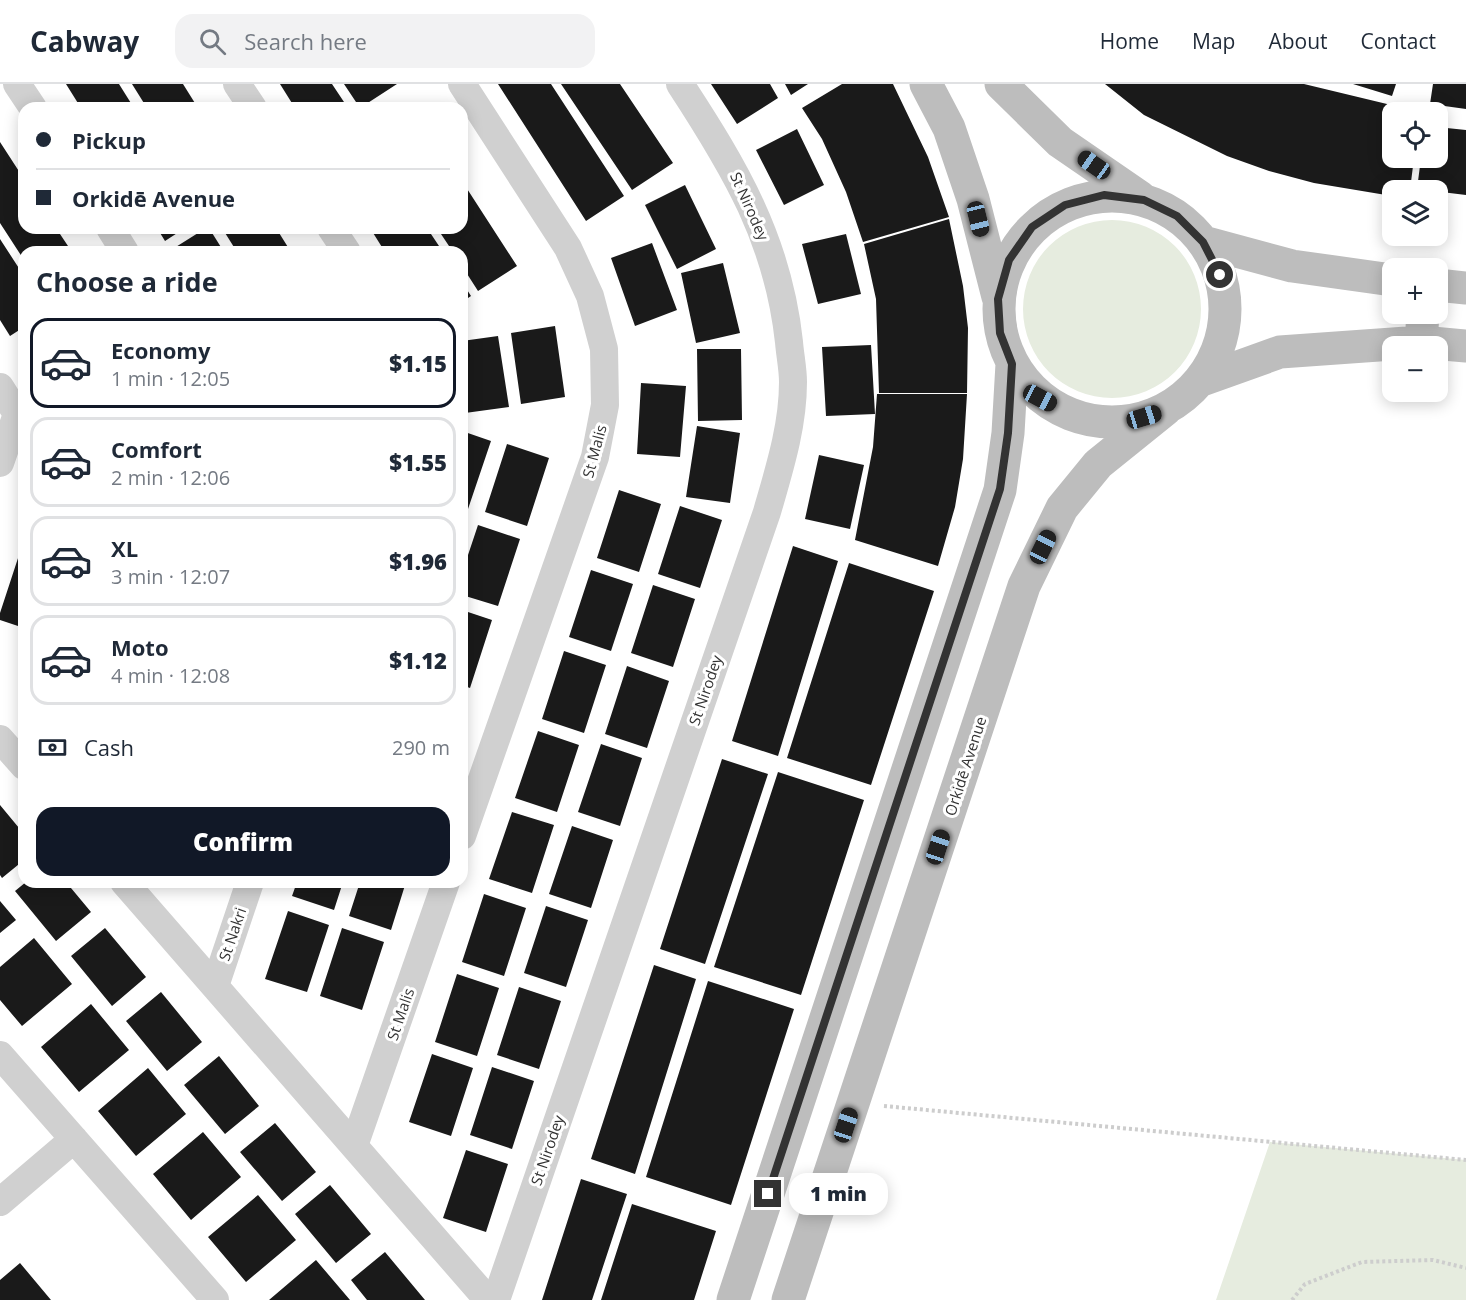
<!DOCTYPE html>
<html lang="en">
<head>
<meta charset="utf-8">
<style>
  :root { --surface:#fff; --page:#f2f2f3; --text:#1f2937; --muted:#747a83; --line:#e0e1e3; --accent:#111827 }
  body { margin:0; font-family:"Open Sans",sans-serif; background:var(--page); color:var(--text); height:100vh; display:flex; flex-direction:column; font-size:22px; white-space:nowrap }
  * { box-sizing:border-box; margin:0 }
  p { font-size:20px; color:var(--muted) }
  .icon { flex:none; width:33px; height:33px; fill:none; stroke:currentColor; stroke-width:2; stroke-linecap:round; stroke-linejoin:round }
  .map { position:relative; flex:1; overflow:hidden }
  .side { position:absolute; left:18px; top:162px; width:450px; height:642px; display:flex; flex-direction:column; background:var(--surface); border-radius:18px; box-shadow:0 3px 15px #0003 }
  .side>* { flex:none }
  .hud { position:absolute; left:18px; top:18px; width:450px; height:132px; border-radius:18px; box-shadow:0 3px 15px #0003; display:grid; align-content:center; height:132px; padding:0 18px; background:var(--surface) }
  .tools { position:absolute; left:1382px; top:18px; display:grid; gap:12px }
  .tools a { display:grid; place-items:center; width:66px; height:66px; border-radius:12px; background:var(--surface); box-shadow:0 3px 15px #0003; font-size:30px }
  .end { position:absolute; width:27px; height:27px; margin:-14px; border:8px solid #333; background:#fff; box-shadow:0 0 0 3px #fff }
  .from { border-radius:50% }
  .bubble { position:absolute; height:42px; border-radius:18px; background:var(--surface); box-shadow:0 3px 15px #0003; font-size:20px; font-weight:800; line-height:42px; text-align:center }
  .car { position:absolute; width:18px; height:36px; margin:-18px -9px; border-radius:8px; box-shadow:0 0 4px 2px #0007; background:linear-gradient(#222 24%,#8ab4d8 0 40%,#222 0 76%,#8ab4d8 0 86%,#222 0) }
  .hud b { display:flex; align-items:center; gap:21px; height:57px; font-size:22px }
  .hud b+b { border-top:2px solid var(--line) }
  .hud i { width:15px; height:15px; background:var(--text) }
  ul { padding:0; list-style:none }
  li { display:flex; align-items:center; gap:18px; height:90px; margin:0 12px 9px; padding:0 6px; border:3px solid var(--line); border-radius:18px }
  li div { flex:1 }
  li b { display:block; font-size:22px }
  li em { font-style:normal; font-weight:800 }
  li.current { border-color:var(--accent) }
  li>.icon { width:54px; height:54px; stroke-width:1.5 }
  h2 { padding:0 18px; font-size:27px; line-height:72px }
  .pay { display:flex; align-items:center; gap:15px; height:66px; padding:0 18px; font-size:22px }
  .pay p { margin-inline-start:auto }
  .action { display:flex; gap:12px; margin-top:auto; padding:12px 18px }
  .action a { flex:1; height:69px; border-radius:18px; background:var(--accent); color:#fff; font-size:24px; font-weight:800; line-height:69px; text-align:center }
  header { display:flex; align-items:center; gap:36px; box-sizing:border-box; height:84px; padding:0 30px; background:var(--surface); border-bottom:2px solid var(--line) }
  header strong { font-size:28px }
  nav { display:flex; gap:33px; margin-inline-start:auto; font-size:21px }
  .search { width:420px; height:54px; background:var(--page); display:flex; align-items:center; gap:15px; box-sizing:border-box; padding:0 21px; border-radius:18px; color:var(--muted); font-size:22px }
  .map>svg:first-child { display:block }
  .green { fill:#e6ecdf }
  .building { fill:#1a1a1a }
  .lines { fill:none; stroke-linecap:round; stroke-linejoin:round }
  .path { stroke:#cdcdcd; stroke-width:4; stroke-dasharray:3 3; stroke-linecap:butt }
  .street { stroke:#d0d0d0; stroke-width:28 }
  .secondary { stroke:#bdbdbd; stroke-width:33 }
  .route { stroke:#333; stroke-width:8 }
  .labels { text-anchor:middle; dominant-baseline:central; stroke-width:6; stroke-linejoin:round; paint-order:stroke }
  .street-label { font-size:15px; fill:#333; stroke:#fff }
</style>
</head>
<body>
<header>
<strong>Cabway</strong>
<div class="search"><svg class="icon" aria-label="search" viewBox="0 0 24 24"><circle cx="10" cy="10" r="6"/><path d="M15 15l6 6"/></svg>Search here</div>
<nav><a>Home</a><a>Map</a><a>About</a><a>Contact</a></nav>
</header>
<div class="map">
<svg width="1466" height="1216" viewBox="0 0 1466 1216">
  <rect width="100%" height="100%" fill="#fff"/>
  <!-- green -->
  <path class="green" d="M1023 225a89 89 0 1 1 178 0a89 89 0 1 1-178 0Z
    M1270,1058L1466,1076V1216H1216Z"/>
  <!-- building -->
  <path class="building" d="M66,0H119L134,24H81Z
    M132,0H183L198,24H147Z
    M280,0H332L348,24H295Z
    M344,0H397L360,24Z
    M498,0H551L624,112L586,137Z
    M561,0H620L673,79L632,106Z
    M711,0H770L778,14L737,40Z
    M785,0H808L791,11Z
    M842,0H893L928,73L949,133L863,158L846,108L822,55L802,24Z
    M1105,0H1304L1416,27L1392,28V74H1414L1410,106H1392V112L1314,99L1269,87L1227,72L1144,31Z
    M1353,0H1396L1392,12Z
    M1433,0H1466V25L1430,20Z
    M1437,43L1466,46V111L1417,105L1421,74H1437Z
    M797,45L824,101L784,121L756,66Z
    M0,58L24,95V144H56L72,168H24V176L0,139Z
    M462,97L517,182L478,207L462,182V168H453L437,144H462Z
    M685,101L716,165L677,185L645,121Z
    M949,135L963,202L968,244L967,309H879L876,215L864,160Z
    M157,144H185L165,157Z
    M206,144H209L224,168H172L171,166Z
    M222,144H276L291,168H237Z
    M370,144H427L443,168H385Z
    M846,150L861,210L818,220L802,160Z
    M0,155L24,192V243L10,252L0,236Z
    M652,159L677,226L635,242L611,174Z
    M723,179L740,249L696,259L681,189Z
    M462,198L471,212L462,218Z
    M555,242L565,313L521,320L511,249Z
    M498,252L509,323L465,329L462,308V257Z
    M871,261L875,330L826,332L822,263Z
    M697,265H741L742,336L698,337Z
    M641,299L686,302L680,373L637,370Z
    M877,310H967L963,375L955,423L938,482L855,456L873,363Z
    M697,342L740,349L730,419L686,413Z
    M462,347L491,357L468,425L462,422Z
    M507,360L549,374L527,442L485,428Z
    M819,371L864,381L850,445L805,435Z
    M619,406L661,420L639,488L597,474Z
    M680,422L722,436L700,504L658,490Z
    M478,441L520,455L498,522L462,511V489Z
    M793,462L838,477L778,672L732,657Z
    M20,468L24,469V544L0,536V529Z
    M849,479L934,507L871,701L787,674Z
    M591,486L633,500L611,567L569,553Z
    M653,501L695,515L673,583L631,569Z
    M462,526L492,536L470,604L462,601Z
    M564,567L606,581L584,649L542,635Z
    M627,582L669,597L647,664L605,650Z
    M538,647L579,661L557,728L515,714Z
    M601,660L642,674L620,742L578,728Z
    M722,675L768,690L705,880L660,865Z
    M778,688L864,716L801,911L714,883Z
    M0,721L24,750V776L2,794L0,791Z
    M512,728L554,741L532,809L489,795Z
    M572,742L613,756L591,824L549,810Z
    M26,798H66L91,828L56,857L15,807Z
    M297,798H343L334,826L292,812Z
    M360,798H406L391,846L349,832Z
    M484,810L526,824L504,892L462,878Z
    M0,817L16,836L0,849Z
    M546,822L588,836L566,903L524,889Z
    M288,827L329,841L307,908L265,895Z
    M105,844L146,893L112,922L71,872Z
    M342,844L384,858L362,926L320,912Z
    M34,854L72,900L22,942L0,916V883Z
    M654,881L696,895L635,1090L591,1075Z
    M457,890L499,904L477,972L435,958Z
    M708,897L794,925L731,1121L646,1093Z
    M519,903L561,917L539,985L497,971Z
    M161,908L202,958L167,987L126,937Z
    M91,920L129,966L79,1008L41,963Z
    M432,970L473,984L451,1052L409,1038Z
    M219,972L259,1022L225,1050L184,1001Z
    M492,983L534,997L512,1065L470,1051Z
    M148,984L186,1030L136,1072L98,1027Z
    M275,1039L316,1088L282,1117L240,1068Z
    M203,1048L241,1093L191,1136L153,1090Z
    M466,1066L508,1080L486,1148L443,1134Z
    M581,1095L627,1110L592,1216H542Z
    M330,1101L371,1150L336,1179L295,1130Z
    M258,1111L296,1156L246,1198L208,1153Z
    M632,1120L716,1147L694,1216H601Z
    M385,1168L425,1216H367L351,1196Z
    M316,1176L350,1216H269Z
    M20,1179L51,1216H0V1196Z"/>
  <g class="lines">
    <!-- path -->
    <path class="path" d="M884,1022L1466,1076
      M1292,1216L1305,1200L1362,1178L1433,1176L1466,1184"/>
    <!-- street -->
    <path class="street" d="M17,0L33,24
      M237,0L253,24
      M110,144L125,168
      M331,144L347,168
      M0,303L17,330L0,379
      M0,655L24,682
      M462,752L595,373L605,321L604,265L590,212L568,164L462,0
      M124,798L488,1216
      M215,902L250,798
      M0,971L215,1216
      M354,1062L446,798
      M0,1118L74,1055
      M496,1216L767,428C779,386 793,343 793,298C793,285 790,271 789,258C778,156 735,84 680,0"/>
    <!-- secondary -->
    <path class="secondary" d="M926,0L949,44L973,115L998,213
      M1001,0L1060,58L1140,113
      M999 225a113 113 0 1 1 226 0a113 113 0 1 1-226 0Z
      M1203,158L1292,182L1392,196
      M1437,201L1466,204
      M1421,258L1423,230
      M1202,296L1280,268L1421,258L1466,262
      M733,1216L1000,406L1008,349L1012,280
      M788,1216L1024,502L1062,424L1098,380L1165,326"/>
  </g>
  <g class="lines">
    <!-- route -->
    <path class="route" d="M768,1110L1000,405L1008,349L1012,280L1000,249L998,215L1009,176L1032,143L1065,121L1104,111L1144,116L1177,132L1203,158L1220,191"/>
  </g>
  <g class="labels">
    <!-- street labels -->
    <g class="street-label">
      <text transform="translate(750 122) rotate(66)">St Nirodey</text>
      <text transform="translate(594 367) rotate(-75)">St Malis</text>
      <text transform="translate(705 606) rotate(-71)">St Nirodey</text>
      <text transform="translate(965 682) rotate(-72)">Orkidē Avenue</text>
      <text transform="translate(232 850) rotate(-71)">St Nakri</text>
      <text transform="translate(400 930) rotate(-71)">St Malis</text>
      <text transform="translate(547 1066) rotate(-71)">St Nirodey</text>
    </g>
  </g>
</svg>
<div class="tools">
<a><svg class="icon" aria-label="locate" viewBox="0 0 24 24"><circle cx="12" cy="12" r="6"/><path d="M12 2v4M12 18v4M2 12h4M18 12h4"/></svg></a>
<a><svg class="icon" aria-label="layers" viewBox="0 0 24 24"><path d="M12 4l9 5-9 5-9-5zM3 14l9 5 9-5"/></svg></a>
<a>+</a>
<a>−</a>
</div>
<i class="end from" style="left:1220px;top:191px"></i>
<i class="end" style="left:768px;top:1110px"></i>
<div class="bubble" style="left:789px;top:1089px;width:99px">1 min</div>
<i class="car" style="left:1094px;top:81px;rotate:305deg"></i>
<i class="car" style="left:978px;top:135px;rotate:166deg"></i>
<i class="car" style="left:1040px;top:314px;rotate:118deg"></i>
<i class="car" style="left:1144px;top:333px;rotate:73deg"></i>
<i class="car" style="left:1043px;top:463px;rotate:26deg"></i>
<i class="car" style="left:938px;top:763px;rotate:18deg"></i>
<i class="car" style="left:846px;top:1041px;rotate:18deg"></i>
<div class="hud">
<b><i class="from"></i>Pickup</b>
<b><i></i>Orkidē Avenue</b>
</div>
<section class="side">
<h2>Choose a ride</h2>
<ul>
<li class="current"><svg class="icon" aria-label="car" viewBox="0 0 24 24"><path d="M5 17H2v-5l4-1 3-4h7l3 4 3 1v5h-3M9 17h6M6 11h13"/><circle cx="7" cy="17" r="2"/><circle cx="17" cy="17" r="2"/></svg><div><b>Economy</b><p>1 min · 12:05</p></div><em>$1.15</em></li>
<li><svg class="icon" aria-label="car" viewBox="0 0 24 24"><path d="M5 17H2v-5l4-1 3-4h7l3 4 3 1v5h-3M9 17h6M6 11h13"/><circle cx="7" cy="17" r="2"/><circle cx="17" cy="17" r="2"/></svg><div><b>Comfort</b><p>2 min · 12:06</p></div><em>$1.55</em></li>
<li><svg class="icon" aria-label="car" viewBox="0 0 24 24"><path d="M5 17H2v-5l4-1 3-4h7l3 4 3 1v5h-3M9 17h6M6 11h13"/><circle cx="7" cy="17" r="2"/><circle cx="17" cy="17" r="2"/></svg><div><b>XL</b><p>3 min · 12:07</p></div><em>$1.96</em></li>
<li><svg class="icon" aria-label="car" viewBox="0 0 24 24"><path d="M5 17H2v-5l4-1 3-4h7l3 4 3 1v5h-3M9 17h6M6 11h13"/><circle cx="7" cy="17" r="2"/><circle cx="17" cy="17" r="2"/></svg><div><b>Moto</b><p>4 min · 12:08</p></div><em>$1.12</em></li>
</ul>
<div class="pay"><svg class="icon" aria-label="cash" viewBox="0 0 24 24"><path d="M3 7h18v10H3z"/><circle cx="12" cy="12" r="2"/></svg>Cash<p>290 m</p></div>
<div class="action"><a>Confirm</a></div>
</section>
</div>
</body>
</html>
